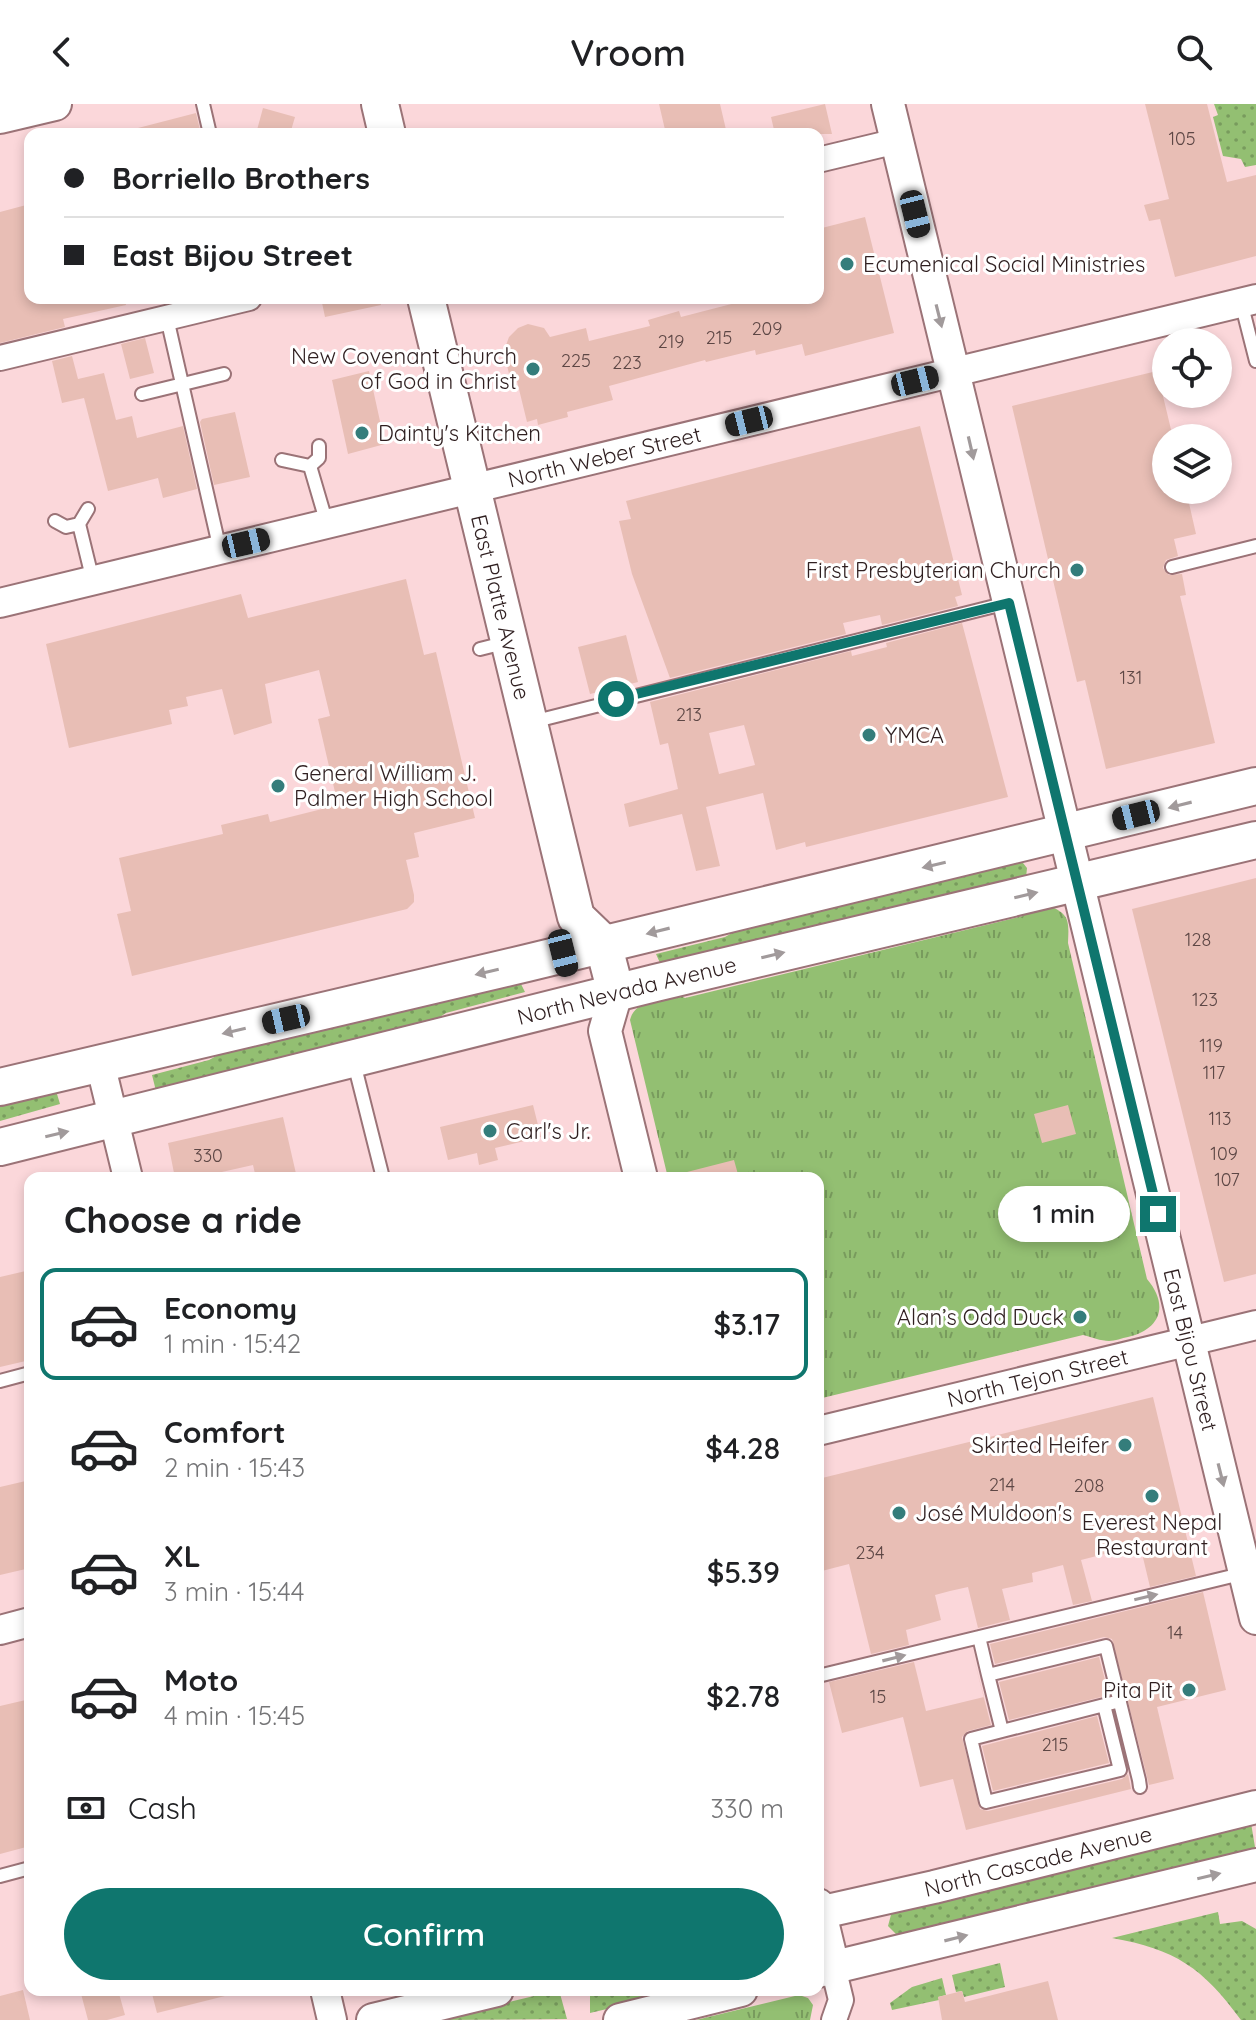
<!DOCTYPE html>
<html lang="en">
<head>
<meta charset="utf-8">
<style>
  :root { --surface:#fff; --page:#f6f6f6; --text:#202124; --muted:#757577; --line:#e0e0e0; --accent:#0f766e }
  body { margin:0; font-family:Quicksand,sans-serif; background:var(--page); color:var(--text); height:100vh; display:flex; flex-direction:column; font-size:30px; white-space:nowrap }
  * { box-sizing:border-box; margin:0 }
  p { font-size:26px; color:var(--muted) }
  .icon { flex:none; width:44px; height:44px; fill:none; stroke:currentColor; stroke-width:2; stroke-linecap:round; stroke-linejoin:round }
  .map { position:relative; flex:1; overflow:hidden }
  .drawer { position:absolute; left:24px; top:1068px; width:800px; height:824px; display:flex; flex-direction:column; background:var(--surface); border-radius:16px; box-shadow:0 4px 12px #0003 }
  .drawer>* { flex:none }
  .guide { position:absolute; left:24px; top:24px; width:800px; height:176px; border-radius:16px; box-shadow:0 4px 12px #0003; display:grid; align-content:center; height:176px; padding:0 40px; background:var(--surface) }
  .buttons { position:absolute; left:1152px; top:224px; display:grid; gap:16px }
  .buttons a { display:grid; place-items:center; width:80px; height:80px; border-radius:50%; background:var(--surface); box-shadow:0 4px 12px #0003; font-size:40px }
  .end { position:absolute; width:36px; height:36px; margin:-18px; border:10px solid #0f766e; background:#fff; box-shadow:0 0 0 4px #fff }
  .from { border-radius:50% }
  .bubble { position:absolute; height:56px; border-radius:28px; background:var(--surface); box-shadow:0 4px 12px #0003; font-size:26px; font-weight:600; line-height:56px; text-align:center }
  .car { position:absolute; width:24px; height:48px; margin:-24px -12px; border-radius:10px; box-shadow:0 0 6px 2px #0007; background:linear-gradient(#222 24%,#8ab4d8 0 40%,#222 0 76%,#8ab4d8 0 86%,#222 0) }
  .guide b { display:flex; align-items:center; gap:28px; height:76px; font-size:30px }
  .guide b+b { border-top:2px solid var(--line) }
  .guide i { width:20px; height:20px; background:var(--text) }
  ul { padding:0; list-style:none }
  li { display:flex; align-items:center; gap:24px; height:112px; margin:0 16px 12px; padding:0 24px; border:4px solid transparent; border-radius:16px }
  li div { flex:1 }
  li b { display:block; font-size:30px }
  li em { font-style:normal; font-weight:600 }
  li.selected { border-color:var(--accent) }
  li>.icon { width:72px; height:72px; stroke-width:1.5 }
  h2 { padding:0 40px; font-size:36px; line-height:96px }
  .pay { display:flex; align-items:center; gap:20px; height:88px; padding:0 40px; font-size:30px }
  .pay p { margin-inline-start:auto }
  .primary-button { display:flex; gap:16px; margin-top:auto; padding:16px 40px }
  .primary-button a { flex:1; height:92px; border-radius:48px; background:var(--accent); color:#fff; font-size:32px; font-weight:600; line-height:92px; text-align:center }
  header { display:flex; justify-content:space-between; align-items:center; height:104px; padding:0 40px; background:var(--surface); font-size:36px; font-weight:600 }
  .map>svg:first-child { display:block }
  .grass { fill:url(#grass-dots) }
  .park { fill:url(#park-tufts) }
  .building { fill:#e8beb5; fill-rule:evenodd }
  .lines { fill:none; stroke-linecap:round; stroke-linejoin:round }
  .service-casing { stroke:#9b7377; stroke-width:16 }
  .minor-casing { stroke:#9b7377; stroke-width:28 }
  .tertiary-casing { stroke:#9b7377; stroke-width:32 }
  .secondary-casing { stroke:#9b7377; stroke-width:36 }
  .primary-casing { stroke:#9b7377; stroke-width:40 }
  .service { stroke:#fff; stroke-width:12 }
  .minor { stroke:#fff; stroke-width:24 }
  .tertiary { stroke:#fff; stroke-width:28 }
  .secondary { stroke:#fff; stroke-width:32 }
  .primary { stroke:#fff; stroke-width:36 }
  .oneway { fill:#a19a9b }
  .route { stroke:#0f766e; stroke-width:10 }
  .poi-dot { fill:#347d7b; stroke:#fff; stroke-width:3 }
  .labels { text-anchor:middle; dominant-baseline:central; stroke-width:6; stroke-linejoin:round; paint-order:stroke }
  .number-label { font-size:18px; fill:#5d4745 }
  .poi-label { font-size:22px; fill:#2f1f20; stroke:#fff; text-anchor:start }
  .street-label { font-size:22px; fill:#2f1f20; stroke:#fff }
</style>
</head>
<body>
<header><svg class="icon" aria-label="back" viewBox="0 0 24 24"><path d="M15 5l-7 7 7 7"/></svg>Vroom<svg class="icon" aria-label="search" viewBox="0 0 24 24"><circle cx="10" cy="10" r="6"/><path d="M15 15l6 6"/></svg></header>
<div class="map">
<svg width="1256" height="1916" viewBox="0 0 1256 1916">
  <defs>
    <pattern id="grass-dots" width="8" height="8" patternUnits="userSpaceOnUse" patternTransform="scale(2)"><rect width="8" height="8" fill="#93bf72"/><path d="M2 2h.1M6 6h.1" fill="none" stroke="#789b5d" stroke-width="1.8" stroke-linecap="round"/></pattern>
    <pattern id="park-tufts" width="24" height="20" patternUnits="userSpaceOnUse" patternTransform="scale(2)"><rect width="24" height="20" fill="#93bf72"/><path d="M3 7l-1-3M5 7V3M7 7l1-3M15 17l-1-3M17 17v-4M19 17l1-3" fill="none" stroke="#789b5d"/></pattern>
  </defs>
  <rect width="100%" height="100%" fill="#fbd7da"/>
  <!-- grass -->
  <path class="grass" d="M1214,0H1256V61L1245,63L1241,55L1223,52L1213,13L1218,11Z
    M1019,754L1027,764L1026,774L660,859L656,850L725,833L755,816Z
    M520,878L525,888L446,909L418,927L157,991L152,971L209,956L249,934Z
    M54,980L60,1000L0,1017V994Z
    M1251,1719L1256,1749L898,1832L888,1822L892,1807Z
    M1218,1808L1220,1820L1242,1817L1256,1825V1916H1241C1203,1864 1175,1845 1112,1834Z
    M1000,1859L1005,1883L964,1893L962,1887L956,1888L952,1871Z
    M942,1874L946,1891L938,1893L939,1896L892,1906L890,1899L912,1883Z
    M559,1886L567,1915L435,1916Z
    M590,1886H687L590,1909Z"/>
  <!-- park -->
  <path class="park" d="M1045,800C1070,810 1069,815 1068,839L1147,1175C1169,1201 1161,1225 1128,1233C1122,1234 1115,1237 1109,1237C1101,1237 1091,1233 1083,1231L818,1295V1074H668L630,916C635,896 661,896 679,891L685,894L1023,812L1029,806Z
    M799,1891L808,1894L813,1901L810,1916H696Z"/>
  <!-- building -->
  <path class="building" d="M659,0H720L727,30H666Z
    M825,0L832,30H775L771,13Z
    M1145,0H1207L1227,78L1256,71V152L1175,173L1160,115L1149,117L1144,101L1169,95Z
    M263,4L295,13L290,30H272L257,26Z
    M196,9L201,30H138V24Z
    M30,100V138L26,139L30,154V194H125L126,201L63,215L65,223L0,239V108Z
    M865,113L894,229L805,252L802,240L756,251L755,246L706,258L705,256L609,282L613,296L567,308L568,313L538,321L537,315L527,318L516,273L510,274L506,257L505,244L509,233L518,224L528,220L544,224L550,233L586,224L589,237L650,222L648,216L679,207L681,213L743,197L742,194H818V125Z
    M321,194H380L381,201L325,213Z
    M145,234L154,269L130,275L121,240Z
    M72,252L78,275L104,269L116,316L132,312L137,334L183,322L197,385L163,394L158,374L108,387L84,294L62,299L52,257Z
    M369,267L385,340L348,350L332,276Z
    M1157,267L1173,334H1166V386H1186L1196,430L1174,435L1178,452L1166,456L1163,464L1169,471L1182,470L1186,491L1180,492L1215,639L1106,665L1085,576L1077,578L1012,302Z
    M235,308L250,373L214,381L200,318L202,315Z
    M920,322L962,491L955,493L958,502L882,521L880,511L843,519L846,530L670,574L632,470L619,417L631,415L626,397Z
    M406,475L424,551L436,548L475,714L414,729L419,753L406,756L414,791V798L407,805L132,872L117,810L131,807L119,754L223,730L221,721L268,710L270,718L338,701L318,615L330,612L319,566L265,580L272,619L234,631L222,585L186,593L188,602L169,606L172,620L69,644L46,540L241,490L248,514Z
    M962,519L1008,693L806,743L805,738L776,746L763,689L706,703L720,762L696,767L682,710L629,723L624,700L678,685L668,639L660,641L650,598L851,547L852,552L887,543L886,539ZM744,621L755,661L719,670L709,629Z
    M626,531L638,578L590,590L578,543Z
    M1256,774V1170L1224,1178L1132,805Z
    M533,1001L541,1033L495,1044L498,1056L479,1061L477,1049L448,1056L440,1023Z
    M1068,1001L1076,1030L1042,1039L1034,1010Z
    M283,1013L297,1074H256L253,1061L195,1074H175L168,1039Z
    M734,1056L739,1074H688L687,1068Z
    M30,1166V1256L0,1263V1173Z
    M1153,1293L1196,1472L1150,1483L1140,1441L1081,1456L1092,1497L1073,1501L1063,1461L1032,1469L1033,1478L1002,1485L1010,1516L978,1524L968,1483L950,1487L935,1491L941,1516L906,1526L909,1541L871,1550L849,1460L818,1468V1375Z
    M30,1376V1464L0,1471V1383Z
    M1203,1488L1226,1586L1157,1603L1174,1675L1149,1681L1112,1535L1104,1533L995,1560L990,1540Z
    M971,1544L991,1621L968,1627L962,1633L980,1705L988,1707L1122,1675L1128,1670L1131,1685L966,1726L953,1675L920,1683L903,1613L842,1629L829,1578L914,1558L926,1607L951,1601L984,1593Z
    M1099,1553L1109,1591L1009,1616L999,1578Z
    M30,1595V1742L0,1750V1602Z
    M1097,1612L1109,1659L993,1687L982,1642Z
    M1048,1877L1058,1916H942L938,1893L962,1887L965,1898Z
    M23,1886L30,1916H0V1892Z
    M80,1886H118L125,1911L107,1916H88Z
    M151,1886H224L225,1892L157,1909Z"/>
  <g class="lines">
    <!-- service casing -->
    <g class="service-casing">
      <path id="service" d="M203,0L210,30
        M1241,198L1256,257
        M167,214L220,446
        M142,290L224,270
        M282,356L310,362L319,354V342
        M310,362L327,420
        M55,417L66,423L79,420L88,405
        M79,420L93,477
        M1172,463L1256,442
        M480,545L504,539
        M532,618L1007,499
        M354,959L383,1074
        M0,1277L30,1269
        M979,1533L988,1571
        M818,1572L1245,1469
        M1120,1597L1002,1627L988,1571L1106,1542L1139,1676L1140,1683
        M1002,1627L971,1635L986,1698L1120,1666L1104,1601
        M0,1772L30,1764"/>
    </g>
    <!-- minor casing -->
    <g class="minor-casing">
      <path id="minor" d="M818,56L897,37
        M0,254L249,194
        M833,1863L841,1896L834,1916"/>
    </g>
    <!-- tertiary casing -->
    <g class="tertiary-casing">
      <g id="tertiary">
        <path id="s1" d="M0,499L1256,195"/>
        <path d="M100,959L128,1074"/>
        <path id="s2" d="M818,1327L1256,1221"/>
        <path d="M0,1526L30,1518"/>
        <path d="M325,1886L332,1916"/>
      </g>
    </g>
    <!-- secondary casing -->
    <g class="secondary-casing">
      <g id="secondary">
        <path id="s3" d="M888,0L1256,1514"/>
        <path d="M0,13L55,0"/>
        <path d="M616,889L605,927L641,1074"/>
        <path d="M818,1801L833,1863"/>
        <path id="s4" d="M818,1809L934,1783L1256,1703"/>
        <path d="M818,1867L1256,1761"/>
        <path d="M373,1916L497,1886"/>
        <path d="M620,1916L741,1886"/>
      </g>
    </g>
    <!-- primary casing -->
    <g class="primary-casing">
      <g id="primary">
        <path d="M380,0L387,30"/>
        <path id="s5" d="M426,194L576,813L603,839L616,889"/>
        <path d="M0,983L527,859L1256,682"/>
        <path id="s6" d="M0,1043L655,879L1256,736"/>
      </g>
    </g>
    <!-- service -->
    <use href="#service" class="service"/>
    <!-- minor -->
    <use href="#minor" class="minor"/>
    <!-- tertiary -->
    <use href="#tertiary" class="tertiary"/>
    <!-- secondary -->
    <use href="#secondary" class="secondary"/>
    <!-- primary -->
    <use href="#primary" class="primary"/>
  </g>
  <!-- one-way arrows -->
  <defs><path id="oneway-solid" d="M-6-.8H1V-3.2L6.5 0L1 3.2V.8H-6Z" transform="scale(2)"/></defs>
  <g class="oneway">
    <use href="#oneway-solid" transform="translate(939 212) rotate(76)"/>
    <use href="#oneway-solid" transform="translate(971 344) rotate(77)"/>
    <use href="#oneway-solid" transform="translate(1180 701) rotate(166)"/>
    <use href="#oneway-solid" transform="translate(934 761) rotate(167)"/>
    <use href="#oneway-solid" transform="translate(1026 791) rotate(-13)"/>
    <use href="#oneway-solid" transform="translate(658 827) rotate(166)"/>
    <use href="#oneway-solid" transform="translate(773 851) rotate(-13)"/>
    <use href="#oneway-solid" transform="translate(487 868) rotate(167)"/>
    <use href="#oneway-solid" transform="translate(234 927) rotate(167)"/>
    <use href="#oneway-solid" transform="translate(57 1030) rotate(-13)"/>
    <use href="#oneway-solid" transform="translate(1221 1371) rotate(76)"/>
    <use href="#oneway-solid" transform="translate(1146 1493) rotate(-13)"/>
    <use href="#oneway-solid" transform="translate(894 1554) rotate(-14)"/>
    <use href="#oneway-solid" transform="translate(1209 1772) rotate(-13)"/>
    <use href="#oneway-solid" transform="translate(956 1834) rotate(-14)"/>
  </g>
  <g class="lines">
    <!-- route -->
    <path class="route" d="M616,595L1009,499L1158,1110"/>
  </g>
  <!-- markers -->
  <g class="poi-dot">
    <circle cx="847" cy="160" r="8"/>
    <circle cx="533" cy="265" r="8"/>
    <circle cx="362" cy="329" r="8"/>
    <circle cx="1077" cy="466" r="8"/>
    <circle cx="869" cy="631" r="8"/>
    <circle cx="278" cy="682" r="8"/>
    <circle cx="490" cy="1027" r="8"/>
    <circle cx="1080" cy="1213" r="8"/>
    <circle cx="1125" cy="1341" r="8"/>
    <circle cx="1152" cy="1392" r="8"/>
    <circle cx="899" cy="1409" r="8"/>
    <circle cx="1189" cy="1586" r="8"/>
  </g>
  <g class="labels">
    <!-- number labels -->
    <g class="number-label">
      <text x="1182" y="34">105</text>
      <text x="767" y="224">209</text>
      <text x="719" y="233">215</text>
      <text x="671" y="237">219</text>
      <text x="576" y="256">225</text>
      <text x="627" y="258">223</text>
      <text x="1131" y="573">131</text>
      <text x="689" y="610">213</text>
      <text x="1198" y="835">128</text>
      <text x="1205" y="895">123</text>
      <text x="1211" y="941">119</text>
      <text x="1214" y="968">117</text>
      <text x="1220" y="1014">113</text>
      <text x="1224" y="1049">109</text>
      <text x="208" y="1051">330</text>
      <text x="1227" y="1075">107</text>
      <text x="1002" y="1380">214</text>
      <text x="1089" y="1381">208</text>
      <text x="870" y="1448">234</text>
      <text x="1175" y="1528">14</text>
      <text x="878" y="1592">15</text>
      <text x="1055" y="1640">215</text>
    </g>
    <!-- poi labels -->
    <g class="poi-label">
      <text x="863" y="160">Ecumenical Social Ministries</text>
      <text x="517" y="252" text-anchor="end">New Covenant Church<tspan x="517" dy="25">of God in Christ</tspan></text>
      <text x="378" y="329">Dainty's Kitchen</text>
      <text x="1061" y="466" text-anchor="end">First Presbyterian Church</text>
      <text x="885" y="631">YMCA</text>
      <text x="294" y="669">General William J.<tspan x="294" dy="25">Palmer High School</tspan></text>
      <text x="506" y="1027">Carl's Jr.</text>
      <text x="1064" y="1213" text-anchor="end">Alan’s Odd Duck</text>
      <text x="1109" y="1341" text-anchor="end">Skirted Heifer</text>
      <text x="915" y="1409">José Muldoon's</text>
      <text x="1152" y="1418" text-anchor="middle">Everest Nepal<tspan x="1152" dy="25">Restaurant</tspan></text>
      <text x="1173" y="1586" text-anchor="end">Pita Pit</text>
    </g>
    <!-- street labels -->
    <g class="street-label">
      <text stroke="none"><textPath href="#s1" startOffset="622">North Weber Street</textPath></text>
      <text stroke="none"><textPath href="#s5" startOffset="318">East Platte Avenue</textPath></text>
      <text stroke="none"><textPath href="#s6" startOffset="646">North Nevada Avenue</textPath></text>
      <text stroke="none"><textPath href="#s3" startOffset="1282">East Bijou Street</textPath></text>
      <text stroke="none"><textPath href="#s2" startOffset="226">North Tejon Street</textPath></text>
      <text stroke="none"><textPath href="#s4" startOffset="226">North Cascade Avenue</textPath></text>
    </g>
  </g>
</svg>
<div class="buttons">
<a><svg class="icon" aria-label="locate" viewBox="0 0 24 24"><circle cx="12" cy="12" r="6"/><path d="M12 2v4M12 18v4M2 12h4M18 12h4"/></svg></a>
<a><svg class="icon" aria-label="layers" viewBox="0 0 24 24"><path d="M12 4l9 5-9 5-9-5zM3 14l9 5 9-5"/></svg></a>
</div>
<i class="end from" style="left:616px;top:595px"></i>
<i class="end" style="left:1158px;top:1110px"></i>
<div class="bubble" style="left:998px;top:1082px;width:132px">1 min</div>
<i class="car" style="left:915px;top:110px;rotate:166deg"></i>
<i class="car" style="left:915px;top:277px;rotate:76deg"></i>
<i class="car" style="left:749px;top:317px;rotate:256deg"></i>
<i class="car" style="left:246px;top:439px;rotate:77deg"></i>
<i class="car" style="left:1136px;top:711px;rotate:256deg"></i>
<i class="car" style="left:563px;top:849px;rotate:166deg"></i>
<i class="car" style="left:286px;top:915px;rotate:257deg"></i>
<div class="guide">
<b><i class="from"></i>Borriello Brothers</b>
<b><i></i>East Bijou Street</b>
</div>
<section class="drawer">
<h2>Choose a ride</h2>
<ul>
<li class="selected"><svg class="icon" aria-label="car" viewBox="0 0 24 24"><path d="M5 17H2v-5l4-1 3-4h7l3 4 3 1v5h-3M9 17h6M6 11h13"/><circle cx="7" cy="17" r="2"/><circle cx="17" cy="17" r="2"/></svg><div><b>Economy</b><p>1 min · 15:42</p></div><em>$3.17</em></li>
<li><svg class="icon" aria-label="car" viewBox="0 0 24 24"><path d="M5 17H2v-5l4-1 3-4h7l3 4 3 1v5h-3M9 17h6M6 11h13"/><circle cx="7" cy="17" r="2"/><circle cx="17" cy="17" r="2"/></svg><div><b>Comfort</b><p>2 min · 15:43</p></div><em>$4.28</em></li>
<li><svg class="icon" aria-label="car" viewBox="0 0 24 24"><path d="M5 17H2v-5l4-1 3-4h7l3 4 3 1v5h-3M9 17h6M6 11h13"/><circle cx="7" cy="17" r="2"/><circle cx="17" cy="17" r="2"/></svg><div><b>XL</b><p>3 min · 15:44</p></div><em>$5.39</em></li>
<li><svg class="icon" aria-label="car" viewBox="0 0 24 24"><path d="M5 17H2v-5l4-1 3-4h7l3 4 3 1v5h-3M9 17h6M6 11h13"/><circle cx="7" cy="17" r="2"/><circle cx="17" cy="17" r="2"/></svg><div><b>Moto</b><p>4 min · 15:45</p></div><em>$2.78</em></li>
</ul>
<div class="pay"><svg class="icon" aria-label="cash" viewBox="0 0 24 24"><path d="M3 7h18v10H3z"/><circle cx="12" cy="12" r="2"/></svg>Cash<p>330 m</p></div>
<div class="primary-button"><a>Confirm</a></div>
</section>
</div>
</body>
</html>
